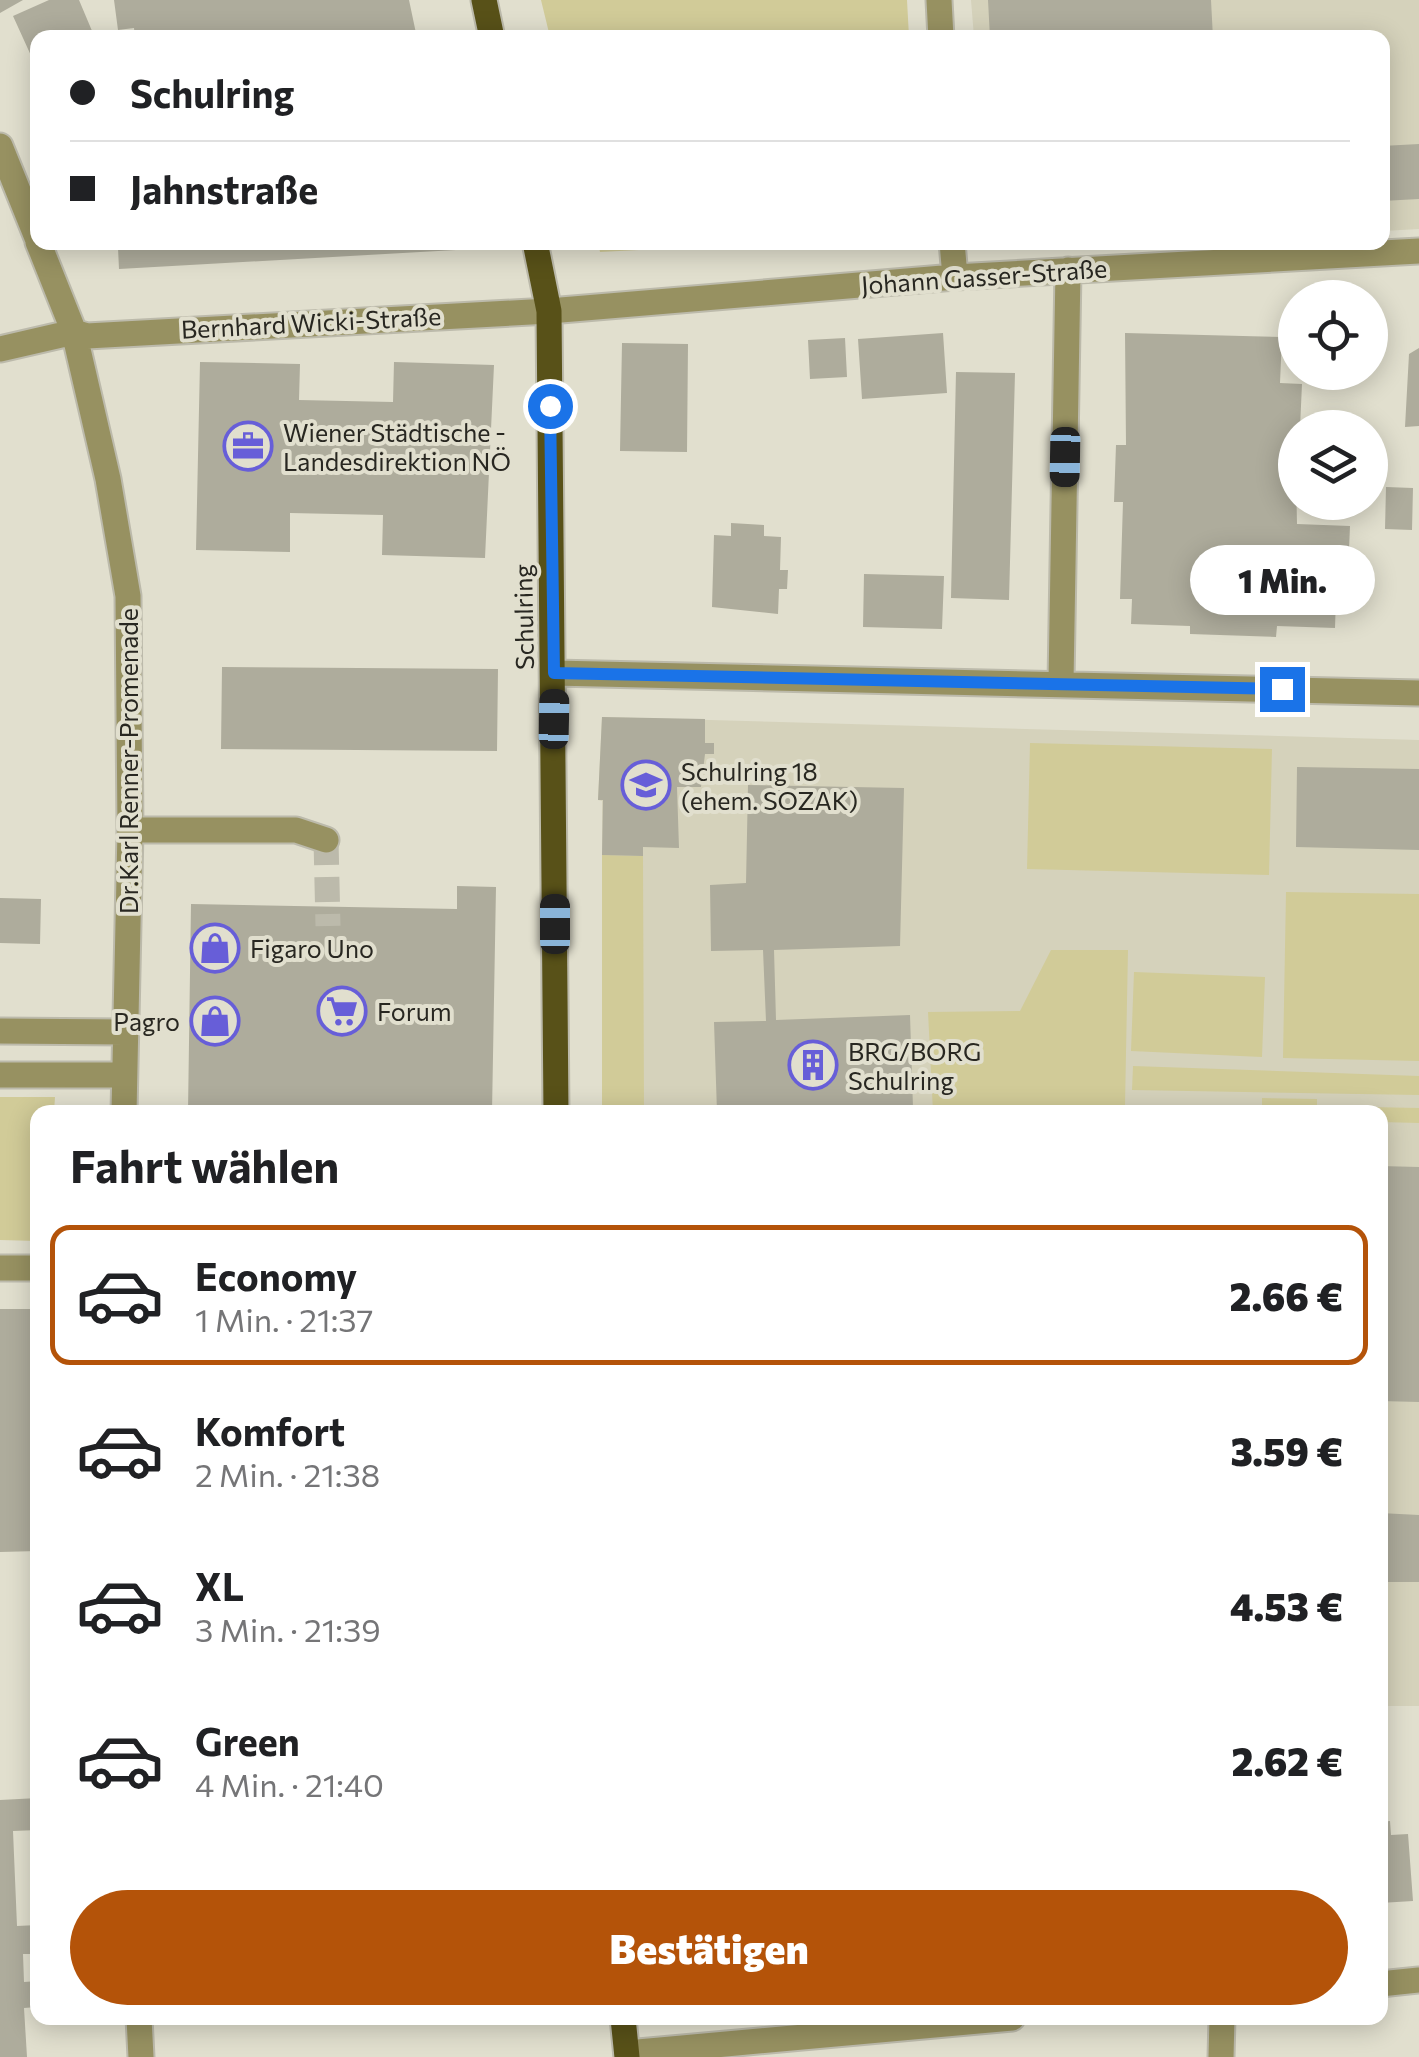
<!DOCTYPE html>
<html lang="de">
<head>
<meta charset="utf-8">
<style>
  :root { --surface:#fff; --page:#f6f6f6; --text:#202124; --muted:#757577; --line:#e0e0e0; --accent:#b45309 }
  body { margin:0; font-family:Commissioner,sans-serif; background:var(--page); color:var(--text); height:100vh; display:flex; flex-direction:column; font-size:38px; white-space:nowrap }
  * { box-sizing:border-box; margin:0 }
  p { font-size:32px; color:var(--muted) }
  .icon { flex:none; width:55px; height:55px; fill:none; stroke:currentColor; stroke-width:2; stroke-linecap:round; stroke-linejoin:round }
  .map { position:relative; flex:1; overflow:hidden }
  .panel { position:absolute; left:30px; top:1105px; width:1358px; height:920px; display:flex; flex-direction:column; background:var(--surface); border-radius:20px; box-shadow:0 5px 25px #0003 }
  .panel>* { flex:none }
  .top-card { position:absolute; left:30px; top:30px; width:1360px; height:220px; border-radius:20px; box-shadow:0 5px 25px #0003; display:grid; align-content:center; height:220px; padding:0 40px; background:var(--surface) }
  .controls { position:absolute; left:1278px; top:280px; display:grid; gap:20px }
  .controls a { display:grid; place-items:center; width:110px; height:110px; border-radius:50%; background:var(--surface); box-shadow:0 5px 25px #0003; font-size:50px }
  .end { position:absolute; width:45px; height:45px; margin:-22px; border:12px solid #1a73e8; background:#fff; box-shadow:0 0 0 5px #fff }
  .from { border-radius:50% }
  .bubble { position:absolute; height:70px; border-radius:35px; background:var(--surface); box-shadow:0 5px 25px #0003; font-size:32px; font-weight:800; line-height:70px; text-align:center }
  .car { position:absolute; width:30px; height:60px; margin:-30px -15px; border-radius:12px; box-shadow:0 0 8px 2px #0007; background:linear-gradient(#222 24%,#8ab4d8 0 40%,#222 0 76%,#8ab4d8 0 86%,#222 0) }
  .top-card b { display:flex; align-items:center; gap:35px; height:95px; font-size:38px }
  .top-card b+b { border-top:2px solid var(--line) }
  .top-card i { width:25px; height:25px; background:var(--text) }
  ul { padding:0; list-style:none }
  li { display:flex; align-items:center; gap:30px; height:140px; margin:0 20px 15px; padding:0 20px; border:5px solid transparent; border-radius:20px }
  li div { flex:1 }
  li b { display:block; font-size:38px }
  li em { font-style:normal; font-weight:800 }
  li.current { border-color:var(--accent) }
  li>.icon { width:90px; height:90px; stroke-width:1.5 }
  h2 { padding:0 40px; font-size:45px; line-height:120px }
  .primary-button { display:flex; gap:20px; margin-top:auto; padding:20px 40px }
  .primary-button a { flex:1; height:115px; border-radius:60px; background:var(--accent); color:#fff; font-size:40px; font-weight:800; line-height:115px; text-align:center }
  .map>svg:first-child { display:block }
  .built { fill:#d5d2bb }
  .green { fill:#d1cb98 }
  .building { fill:#aeac9c }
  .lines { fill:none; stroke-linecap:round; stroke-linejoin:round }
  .minor-tunnel { stroke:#bcbaab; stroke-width:25; stroke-dasharray:25 12; stroke-linecap:butt }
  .minor-casing { stroke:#bcbaab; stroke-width:29 }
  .major-casing { stroke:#bcbaab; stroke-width:29 }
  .minor { stroke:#979161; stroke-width:25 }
  .major { stroke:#585118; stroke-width:25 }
  .route { stroke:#1a73e8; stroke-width:12 }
  .labels { text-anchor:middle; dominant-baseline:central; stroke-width:8; stroke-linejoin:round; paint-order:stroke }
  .street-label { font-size:25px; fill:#282721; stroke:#e1dfce }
  .poi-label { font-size:25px; fill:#282721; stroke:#e1dfce; text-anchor:start }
</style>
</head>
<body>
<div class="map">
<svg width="1419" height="2057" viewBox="0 0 1419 2057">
  <rect width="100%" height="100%" fill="#e1dfce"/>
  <!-- built -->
  <path class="built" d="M971,0H1419V229L1383,231L1382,38L974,37Z
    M602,717L1419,740V1706H1380V1112H602V801L598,800Z"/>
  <!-- green -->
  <path class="green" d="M541,0H907L909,37H550Z
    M598,242H776V243L600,252Z
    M1030,743L1272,749L1269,875L1027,869Z
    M602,855L643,856L644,1112H602Z
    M1286,892L1419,894V1061L1283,1058Z
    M1051,950H1128L1125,1105L1131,1112H933L928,1012L1020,1011Z
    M1134,972L1265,977L1262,1057L1131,1051Z
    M1133,1066L1419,1076V1095L1132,1090Z
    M0,1097H55L54,1112H38L37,1241L0,1240Z
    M1262,1098L1317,1099V1106L1419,1108V1123L1380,1122V1112H1262Z"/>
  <!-- building -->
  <path class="building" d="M0,0H23L0,13Z
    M49,0H79L95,38H38V71L13,16Z
    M114,0H409L417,38H135L134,28L118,30Z
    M988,0H1211L1213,38H990Z
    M1419,144V199L1382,201V146Z
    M101,242H455L456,250L119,269L118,248L101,249Z
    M943,333L947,393L862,399L858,339Z
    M1125,333L1282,337L1280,383L1302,384L1300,428H1295L1297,524L1350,526L1347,597H1336L1335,628L1277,626L1276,637L1190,634V626L1131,624L1132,599H1120L1123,502H1114L1116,445H1126Z
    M845,338L847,377L810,379L808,340Z
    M622,343L688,344L687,452L620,451Z
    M1419,348V426L1405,427L1409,354Z
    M200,362L300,364L299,400L393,402L394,362L494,365L485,558L382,555L383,515L290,513V552L196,550Z
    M956,372L1015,373L1009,600L951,598Z
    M1386,487L1413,488L1412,530L1385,529Z
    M731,523L764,525V536L781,537L780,570H788L787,589H779L778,614L712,607L714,535L731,536Z
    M864,574L944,576L942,629L863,627Z
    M222,667L498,669L497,751L221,749Z
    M602,717L705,719V743H714V754H705L701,787H677L679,848L643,847V856L602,855L603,800H598Z
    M1297,767L1419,769V850L1296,847Z
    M748,785L904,788L900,946L774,950L776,1020L910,1015L913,1108L717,1112L714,1022L766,1021L763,950L711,951L710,885L746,883Z
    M457,886L496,887L492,1112H188L191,904L457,909Z
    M0,898L41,899L40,944L0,943Z
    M1380,1166L1419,1167V1402L1380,1401Z
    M0,1309H38V1551L0,1552Z
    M1380,1513L1419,1515V1582H1380Z
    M38,1798V1830L13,1831L17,1926L38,1925V1954H23L24,1982L38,1981L37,2007L24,2008L27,2057H0V1800Z
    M1390,1821L1391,1835L1408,1834L1413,1901L1380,1903V1822Z"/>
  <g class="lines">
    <!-- minor-tunnel -->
    <path class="minor-tunnel" d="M326,840L328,926"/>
    <!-- minor casing -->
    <g class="minor-casing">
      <path id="minor" d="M939,0L941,38
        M0,146L38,240
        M38,242L74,332L108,479L128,596L130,830L124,1112
        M952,242L955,277
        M0,349L74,332L87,336L549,311L955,277L1419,251
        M554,673L1419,693
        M1061,682L1068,270
        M130,830H296L326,840
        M0,1031L125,1032
        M0,1075H124
        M0,1268H38
        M1380,1984L1419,1980
        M139,2018L141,2057
        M627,2053L1012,2018
        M1221,2057L1222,2018"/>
    </g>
    <!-- major casing -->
    <g class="major-casing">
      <path id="major" d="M484,0L492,38
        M535,242L549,311L556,1112
        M623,2018L627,2057"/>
    </g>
    <!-- minor -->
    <use href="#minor" class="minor"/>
    <!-- major -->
    <use href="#major" class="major"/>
  </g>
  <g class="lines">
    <!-- route -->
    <path class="route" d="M550,406L554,673L1282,689"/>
  </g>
  <!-- icons -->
  <defs>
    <g id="office-ring" transform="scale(2.5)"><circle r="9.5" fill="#e1dfce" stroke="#675ed8" stroke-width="1.5"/><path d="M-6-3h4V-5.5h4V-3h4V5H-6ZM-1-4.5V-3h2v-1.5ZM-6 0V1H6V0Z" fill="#675ed8"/></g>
    <g id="school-ring" transform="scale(2.5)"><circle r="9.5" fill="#e1dfce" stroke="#675ed8" stroke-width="1.5"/><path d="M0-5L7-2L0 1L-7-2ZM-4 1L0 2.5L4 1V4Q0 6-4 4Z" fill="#675ed8"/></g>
    <g id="shop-ring" transform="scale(2.5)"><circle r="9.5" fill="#e1dfce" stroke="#675ed8" stroke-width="1.5"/><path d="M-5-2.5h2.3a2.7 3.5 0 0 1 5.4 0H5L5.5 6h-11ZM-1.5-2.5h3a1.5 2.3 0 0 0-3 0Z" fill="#675ed8"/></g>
    <g id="supermarket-ring" transform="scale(2.5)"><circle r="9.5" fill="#e1dfce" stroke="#675ed8" stroke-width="1.5"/><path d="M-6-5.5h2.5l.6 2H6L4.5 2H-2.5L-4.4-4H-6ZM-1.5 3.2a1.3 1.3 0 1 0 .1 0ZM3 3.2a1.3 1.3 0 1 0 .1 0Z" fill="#675ed8"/></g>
    <g id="building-ring" transform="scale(2.5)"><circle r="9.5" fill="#e1dfce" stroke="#675ed8" stroke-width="1.5"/><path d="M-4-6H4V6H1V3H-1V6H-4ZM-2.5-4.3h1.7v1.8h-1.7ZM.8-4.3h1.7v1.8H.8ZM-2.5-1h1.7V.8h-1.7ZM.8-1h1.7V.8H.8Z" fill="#675ed8"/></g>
  </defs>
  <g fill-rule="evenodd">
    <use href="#office-ring" x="248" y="446"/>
    <use href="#school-ring" x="646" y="785"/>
    <use href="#shop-ring" x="215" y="948"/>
    <use href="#supermarket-ring" x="342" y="1011"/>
    <use href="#shop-ring" x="215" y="1021"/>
    <use href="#building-ring" x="813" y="1065"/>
  </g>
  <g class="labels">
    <!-- street labels -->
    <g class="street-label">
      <text transform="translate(984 276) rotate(-4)">Johann Gasser-Straße</text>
      <text transform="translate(311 322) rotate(-3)">Bernhard Wicki-Straße</text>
      <text transform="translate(523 617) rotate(-91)">Schulring</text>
      <text transform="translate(128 761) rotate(-90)">Dr.Karl Renner-Promenade</text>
    </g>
    <!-- poi labels -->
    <g class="poi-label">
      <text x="283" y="432">Wiener Städtische -<tspan x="283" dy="29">Landesdirektion NÖ</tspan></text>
      <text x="681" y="771">Schulring 18<tspan x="681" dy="29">(ehem. SOZAK)</tspan></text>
      <text x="250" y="948">Figaro Uno</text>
      <text x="377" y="1011">Forum</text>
      <text x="180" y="1021" text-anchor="end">Pagro</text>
      <text x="848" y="1051">BRG/BORG<tspan x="848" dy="29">Schulring</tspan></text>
    </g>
  </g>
</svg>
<div class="controls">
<a><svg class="icon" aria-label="locate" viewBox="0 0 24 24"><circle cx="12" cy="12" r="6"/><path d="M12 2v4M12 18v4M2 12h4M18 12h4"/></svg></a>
<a><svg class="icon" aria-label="layers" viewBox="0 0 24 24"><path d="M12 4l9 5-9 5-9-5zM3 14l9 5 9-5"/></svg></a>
</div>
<i class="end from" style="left:550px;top:406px"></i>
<i class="end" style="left:1282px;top:689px"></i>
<div class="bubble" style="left:1190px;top:545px;width:185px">1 Min.</div>
<i class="car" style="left:1065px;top:457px;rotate:181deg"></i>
<i class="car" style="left:554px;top:719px;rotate:1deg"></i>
<i class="car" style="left:555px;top:924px;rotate:0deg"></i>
<div class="top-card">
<b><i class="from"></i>Schulring</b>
<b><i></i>Jahnstraße</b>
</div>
<section class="panel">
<h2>Fahrt wählen</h2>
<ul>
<li class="current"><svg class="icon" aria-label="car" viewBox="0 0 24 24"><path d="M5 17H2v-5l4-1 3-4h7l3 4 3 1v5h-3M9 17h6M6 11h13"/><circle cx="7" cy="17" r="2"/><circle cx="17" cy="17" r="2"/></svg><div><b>Economy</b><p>1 Min. · 21:37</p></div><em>2.66 €</em></li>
<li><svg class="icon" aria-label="car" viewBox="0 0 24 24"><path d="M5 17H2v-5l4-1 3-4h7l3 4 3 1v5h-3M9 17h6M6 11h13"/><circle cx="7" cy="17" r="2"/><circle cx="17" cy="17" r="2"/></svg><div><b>Komfort</b><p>2 Min. · 21:38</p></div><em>3.59 €</em></li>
<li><svg class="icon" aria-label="car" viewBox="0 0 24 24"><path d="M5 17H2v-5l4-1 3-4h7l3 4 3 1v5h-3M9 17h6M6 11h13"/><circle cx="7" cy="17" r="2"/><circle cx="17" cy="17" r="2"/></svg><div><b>XL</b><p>3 Min. · 21:39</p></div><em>4.53 €</em></li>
<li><svg class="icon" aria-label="car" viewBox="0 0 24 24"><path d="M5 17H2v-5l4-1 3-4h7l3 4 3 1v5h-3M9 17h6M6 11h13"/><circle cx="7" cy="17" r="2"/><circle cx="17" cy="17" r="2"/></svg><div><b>Green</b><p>4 Min. · 21:40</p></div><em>2.62 €</em></li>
</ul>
<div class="primary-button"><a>Bestätigen</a></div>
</section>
</div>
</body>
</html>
